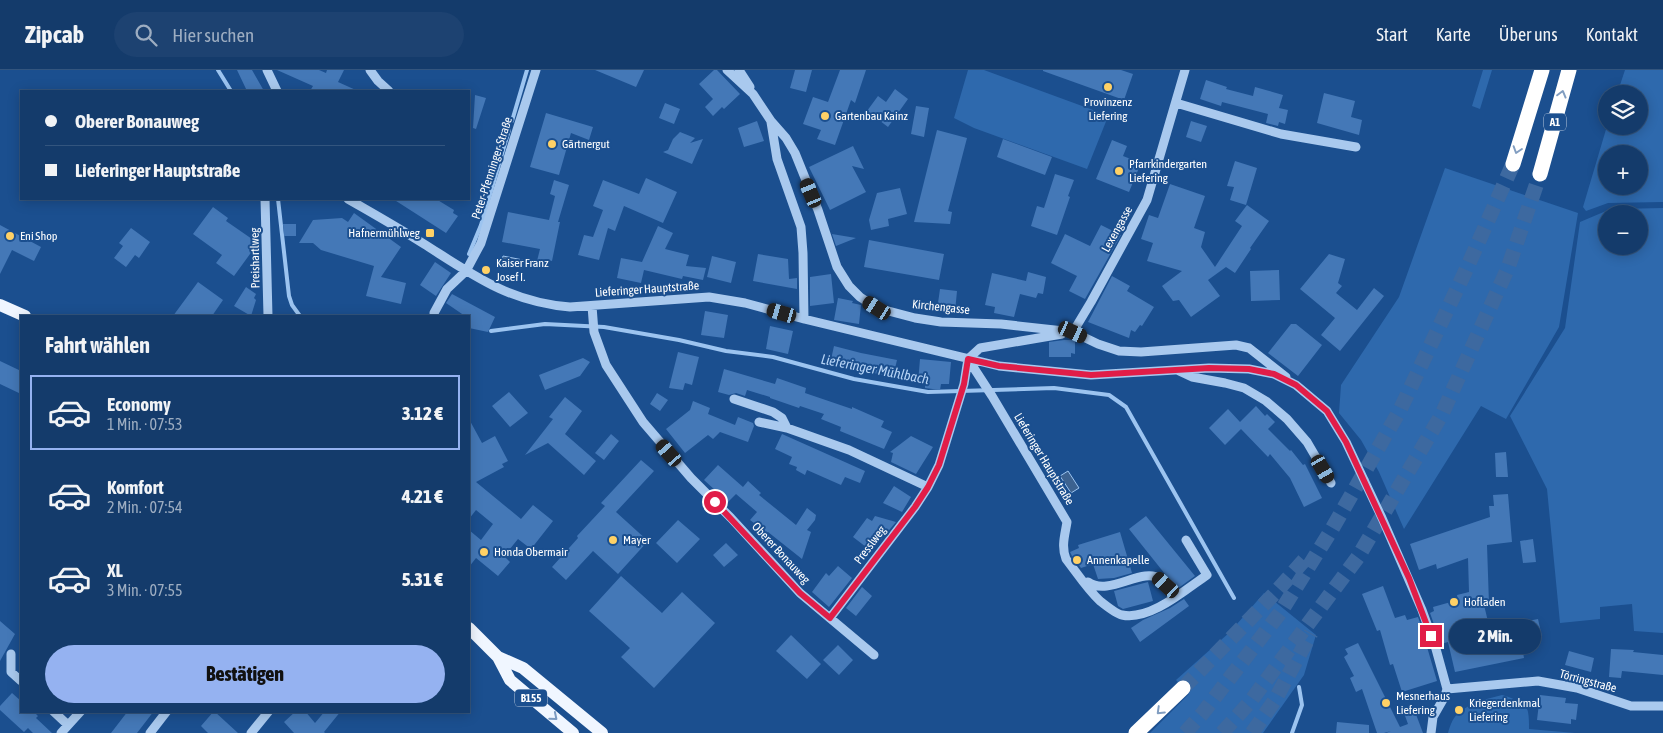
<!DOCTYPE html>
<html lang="de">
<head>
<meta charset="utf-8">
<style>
  :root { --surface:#143b6b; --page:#1d4271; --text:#f1f3f6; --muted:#9dadc1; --line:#33557e; --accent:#95b2f1 }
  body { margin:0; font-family:"Asap Condensed",sans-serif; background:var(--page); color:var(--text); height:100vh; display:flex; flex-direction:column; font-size:19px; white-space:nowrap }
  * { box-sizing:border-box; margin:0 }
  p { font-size:16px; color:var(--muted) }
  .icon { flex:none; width:28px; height:28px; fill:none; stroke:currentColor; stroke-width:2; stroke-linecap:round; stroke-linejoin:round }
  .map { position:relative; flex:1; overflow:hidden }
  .details { position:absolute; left:20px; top:245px; width:450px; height:398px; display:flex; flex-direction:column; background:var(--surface); border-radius:0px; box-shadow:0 2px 12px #0003,0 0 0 1px var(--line) }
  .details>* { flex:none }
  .banner { position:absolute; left:20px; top:20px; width:450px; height:110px; border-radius:0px; box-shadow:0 2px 12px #0003,0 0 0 1px var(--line); display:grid; align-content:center; height:110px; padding:0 25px; background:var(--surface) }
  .tools { position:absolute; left:1598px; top:15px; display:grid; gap:10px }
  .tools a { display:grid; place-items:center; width:50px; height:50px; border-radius:50%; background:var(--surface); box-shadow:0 2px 12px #0003,0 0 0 1px var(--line); font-size:25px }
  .end { position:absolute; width:22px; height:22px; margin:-11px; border:6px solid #e11d48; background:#fff; box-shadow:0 0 0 2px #fff }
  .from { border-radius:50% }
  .bubble { position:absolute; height:35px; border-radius:18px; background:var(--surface); box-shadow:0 2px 12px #0003,0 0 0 1px var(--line); font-size:16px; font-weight:800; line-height:35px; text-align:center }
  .car { position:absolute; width:15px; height:30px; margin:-15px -8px; border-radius:6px; box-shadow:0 0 4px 1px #0007; background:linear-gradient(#222 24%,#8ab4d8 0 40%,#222 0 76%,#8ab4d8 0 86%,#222 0) }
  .banner b { display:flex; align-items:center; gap:18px; height:48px; font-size:19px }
  .banner b+b { border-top:1px solid var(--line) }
  .banner i { width:12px; height:12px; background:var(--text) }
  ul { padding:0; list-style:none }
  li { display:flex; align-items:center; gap:15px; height:75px; margin:0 10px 8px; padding:0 15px; border:2px solid transparent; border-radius:0px }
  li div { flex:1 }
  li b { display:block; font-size:19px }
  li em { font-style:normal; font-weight:800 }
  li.on { border-color:var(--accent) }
  li>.icon { width:45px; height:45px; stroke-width:1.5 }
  h2 { padding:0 25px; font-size:22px; line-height:60px }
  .action { display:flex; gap:10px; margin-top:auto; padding:10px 25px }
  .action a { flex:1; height:58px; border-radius:30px; background:var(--accent); color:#111; font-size:20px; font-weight:800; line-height:58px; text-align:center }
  header { display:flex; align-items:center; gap:30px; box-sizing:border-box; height:70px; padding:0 25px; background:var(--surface); border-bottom:1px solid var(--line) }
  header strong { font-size:24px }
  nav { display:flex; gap:28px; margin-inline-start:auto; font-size:18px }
  .search { width:350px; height:45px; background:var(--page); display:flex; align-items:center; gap:12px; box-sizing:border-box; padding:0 18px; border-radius:28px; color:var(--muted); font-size:19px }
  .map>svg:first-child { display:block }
  .green { fill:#2e69ad; fill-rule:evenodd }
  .water { fill:#3c6290; stroke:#9cc4f0 }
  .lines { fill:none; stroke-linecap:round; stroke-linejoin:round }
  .stream { stroke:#9cc4f0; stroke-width:4 }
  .building { fill:#4478b7 }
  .highway-tunnel { stroke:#3d69a0; stroke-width:15; stroke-dasharray:15 8; stroke-linecap:butt }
  .minor { stroke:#a9c9ee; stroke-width:9 }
  .major { stroke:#f0f6ff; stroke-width:12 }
  .highway { stroke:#fff; stroke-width:15 }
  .oneway { stroke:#829ec1 }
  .oneway2 { stroke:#7b9ac1 }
  .route { stroke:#e11d48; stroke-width:6 }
  .poi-dot { fill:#ffd166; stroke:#1b4f8f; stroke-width:2 }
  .labels { text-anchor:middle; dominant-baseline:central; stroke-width:4; stroke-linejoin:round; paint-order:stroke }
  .shield { fill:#1b4f8f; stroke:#bbcadd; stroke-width:1 }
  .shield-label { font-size:11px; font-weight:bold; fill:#fff }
  .poi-label { font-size:12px; fill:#fff; stroke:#1b4f8f; text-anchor:start }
  .street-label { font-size:12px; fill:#fff; stroke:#1b4f8f }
  .water-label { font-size:14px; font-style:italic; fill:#b5d3f5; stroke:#1b4f8f }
</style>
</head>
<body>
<header>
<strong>Zipcab</strong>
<div class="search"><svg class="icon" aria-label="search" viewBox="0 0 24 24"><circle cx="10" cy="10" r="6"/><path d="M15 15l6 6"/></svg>Hier suchen</div>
<nav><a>Start</a><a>Karte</a><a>Über uns</a><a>Kontakt</a></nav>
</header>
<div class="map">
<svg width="1663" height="663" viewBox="0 0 1663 663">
  <rect width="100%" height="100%" fill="#1b4f8f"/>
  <!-- green -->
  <path class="green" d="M968,0H984L1104,44L1107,49L1087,99L974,58L954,48Z
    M1483,0H1492L1480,39L1472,36Z
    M1625,0H1663V132L1608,133L1586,141L1583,137L1607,56H1639V24H1617ZM1606,84H1639V116H1606Z
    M1445,98L1578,143L1559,257L1506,349L1481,336L1404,459L1379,402L1361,370L1339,343L1341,315L1399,227Z
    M1663,138V563L1634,561L1632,534L1600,537V549L1560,553L1547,419L1510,346L1565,258L1580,152L1606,141L1618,139ZM1606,144H1639V176H1606Z
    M1264,523L1316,565L1304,605L1263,663H1150L1189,624L1176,610L1230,562Z
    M1502,625C1510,627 1527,633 1528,642C1529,647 1529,653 1529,659L1575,663H1448C1453,646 1457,642 1473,634L1474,636L1480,633L1479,631Z"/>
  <!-- water -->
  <path class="water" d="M503,186L523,190L522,198L501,194Z
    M1068,401L1079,418L1071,423L1060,406Z"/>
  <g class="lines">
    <!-- stream -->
    <path class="stream" d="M218,0L231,21
      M512,51L527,0
      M278,129L289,226L292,235L300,246
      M469,184L481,155L509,60
      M491,261L545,254L604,257L679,270L726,281L773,287L854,309L928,322L1054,318L1109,325L1126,337L1234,528
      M1292,663L1302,635L1299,617"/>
  </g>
  <!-- building -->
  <path class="building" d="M237,0H252L264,21H247Z
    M277,0H319L326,3L327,0H344L338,12L358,21H310L313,16Z
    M595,0H644L636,17Z
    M714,0H717L740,24L724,39L722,37L713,46L705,37L713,29L699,14Z
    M795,0H812L806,22L790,18Z
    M840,0H866L855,33L851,30L835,75L817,69L821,60L803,54L813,27L828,32Z
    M1043,0H1121L1133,4L1124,30L1043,1Z
    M1206,10L1227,17L1226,19L1253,26L1255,17L1283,25L1279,38L1288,40L1285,54L1279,52L1278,56L1266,53L1268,44L1222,32L1221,36L1200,29Z
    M895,19L908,29L888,57L867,41L878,26L886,32Z
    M1324,23L1355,31L1351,47L1362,50L1359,65L1317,53Z
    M475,25L486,28L476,59L473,58Z
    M665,33L680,39L674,54L659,48Z
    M916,36L929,38L924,67L911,64Z
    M546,43L593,57L589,70L571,63L559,105L530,97Z
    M757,51L764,71L744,77L738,58Z
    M1191,51L1207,56L1201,72L1186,67Z
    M937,60L967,68L948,141L952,142L950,154L914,152Z
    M680,62L695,68L690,73L703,69L692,94L663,82L668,80L673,69Z
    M1003,69L1052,87L1045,105L997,87Z
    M1112,70L1127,76L1123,86L1141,93L1129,122L1096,109Z
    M853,76L864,99L852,96L866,122L830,140L809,97Z
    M1235,91L1257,98L1246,135L1230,130L1234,117L1227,116Z
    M1055,104L1074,110L1068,126L1070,127L1057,165L1031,156L1037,136L1044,138Z
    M646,108L677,122L663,153L624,136L615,161L608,158L599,190L578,185L584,165L593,167L603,140L593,136L603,110L639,124Z
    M554,110L569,115L558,152H560L552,191L548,190L547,194L537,191L540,179L502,172L508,142L549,150L555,126L550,124Z
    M1170,114L1205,126L1194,158L1205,162L1201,177L1215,197L1242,156L1235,151L1247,135L1269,151L1250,178L1251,179L1235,203L1226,197L1208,210L1220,226L1191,247L1179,230L1173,231L1162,216L1182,201L1147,191L1153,173L1141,169L1149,145L1158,148Z
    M900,118L907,144L888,149L889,156L871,160L869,150L877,123Z
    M393,129H436L454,140L453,143L458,146L446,163Z
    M213,137L228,148L226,151L258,173L234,206L216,193L222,185L193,164Z
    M354,143L401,177L381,207L406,213L401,234L366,226L374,196L321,180L313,173H299L313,150L342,148L348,152Z
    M283,154H296V166H284Z
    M0,155L41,177L34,191L12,180L0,204Z
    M1101,155L1121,165L1085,229L1069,221L1077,206L1051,193L1065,164L1090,176Z
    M658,156L673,163L665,179L689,185L686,196L706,198L703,210L683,206L682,209L644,200L641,213L617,208L621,188L642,192Z
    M131,158L150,172L139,188L135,185L126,197L114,188L123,176L119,173Z
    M832,164L856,168L836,176Z
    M869,170L944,184L939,210L864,197Z
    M758,184L788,189L789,209L797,208V219L753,211Z
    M1329,184L1345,189L1338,213L1342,216L1336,223L1357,240L1374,218L1384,226L1340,281L1321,265L1335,248L1300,219Z
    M712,186L736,192L731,213L707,207Z
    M435,192L451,203L436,226L420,215Z
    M1279,200L1280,230L1251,231L1250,201Z
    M1028,202L1046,207L1043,224L1038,223L1036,228L1020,224L1014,247L994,243L995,237L985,235L992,203L1026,211Z
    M831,204L834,233L810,236V207Z
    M1112,206L1130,216L1127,221L1154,237L1142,256L1140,255L1135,262L1131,260L1129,268L1088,252Z
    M198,212L223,230L212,246H173Z
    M246,217L256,224L254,228L256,230L251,246L234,236Z
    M940,219L957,221L955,242L937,240Z
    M452,224L495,247L488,262L469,258V246H465L446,233Z
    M838,228L853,231L852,233L861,235L859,254L834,250Z
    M705,241L728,245L724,268L701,265Z
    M1291,254H1296L1322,275L1298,306L1268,283Z
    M770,256L793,261L788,284L766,279Z
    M1064,270H1075V284L1071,283V287H1049V272Z
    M834,276L861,283L897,290L893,307L830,294Z
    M678,282L699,287L692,315L685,313L683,320L669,318Z
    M583,288L590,292L580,306L545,320L539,305Z
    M920,289L951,292L949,314H941L940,320L925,318V314L918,313Z
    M0,291L21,301V324L0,314Z
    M724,299L775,314L777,308L806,318L805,323L852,339V337L884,351L881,357L892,362L884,379L840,361L841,357L821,349L824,344L800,336L799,338L770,328V327L747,320L745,326L736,323L729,325L718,322Z
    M509,322L528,343L510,357L492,336Z
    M657,323L668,330L660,341L650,334Z
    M565,327L582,341L565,364L596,391L584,405L548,373L525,385L553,349L549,347Z
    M693,331L710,338L708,344L735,355L738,347L753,353L754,356L748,372L720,362L713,369L708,365L685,383L666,359L690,340Z
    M1256,336L1265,346L1267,344L1275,352L1268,359L1290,381L1291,380L1303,395L1305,394L1322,428L1304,437L1290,408L1270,384L1268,387L1241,359L1225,375L1209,358L1228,339L1240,352Z
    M469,349L482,373L495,366L508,391L502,394L504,397L476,412L521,449L533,435L553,451L531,479L518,469L504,486L510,492L498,506L476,488L469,497V460L481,470L493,454L476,440L469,449Z
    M611,364L619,371L604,390L595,383Z
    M782,364L865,401L860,413L845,407L841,415L807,400L805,405L796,400L797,397L789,394L792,387L775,379Z
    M911,366L933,377L916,404L891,392L893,383L890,382Z
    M1506,382L1508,407H1496L1495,383Z
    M641,390L654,401L616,442L648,471L618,504L593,481L566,510L552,497L578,468L577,466L605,436L601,433Z
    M718,395L743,417L748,411L761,423L759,425L796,455L807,438L816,445L815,450L807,460L811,462L802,489L768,462L767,463L750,450L757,442L736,424L728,432L704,410Z
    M894,416L911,427L902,442L883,433Z
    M1508,424L1512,472L1487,475L1489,534L1484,535L1491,564L1517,559L1516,557H1518L1517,553L1538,549L1542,567L1521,571L1524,588L1455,602L1448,572L1441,574L1430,543L1434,541L1433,537L1458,530L1457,525L1469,522L1468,488L1437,499L1436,494L1419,500L1410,474L1490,447L1489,436H1494L1493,425Z
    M875,446L896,452L873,479L872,478L870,480L853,467L867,448L872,451Z
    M1146,446L1195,506L1177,519L1129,459Z
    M678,450L700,469L677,493L656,473Z
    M1120,462L1132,503L1114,508L1098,509L1093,494L1081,498L1072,486L1070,482L1079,478L1078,475Z
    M1533,469L1536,492L1523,493L1520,471Z
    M726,473L738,485L724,497L713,485Z
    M838,496L852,508L829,537L812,522L826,503L829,506Z
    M621,506L662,543L682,522L715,553L654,618L621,587L630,578L589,541Z
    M1148,512L1153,531L1123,539L1118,536L1114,521Z
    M1383,516L1395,548L1405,545L1407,550L1418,547L1429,577H1427L1437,611L1402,622L1393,594L1390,595L1380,560L1377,561L1362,524Z
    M862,517L872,526L856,546L846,538Z
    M1184,529L1189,536L1140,572L1131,558L1143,550L1170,538Z
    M0,551L15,564L0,591Z
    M791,565L821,594L807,609L776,581Z
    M1358,573L1400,657L1408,654L1404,643L1414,639L1423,663H1386L1391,661L1384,663H1377L1362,619L1356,622L1350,608L1354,606L1344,587L1348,584L1345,579Z
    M838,575L853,590L839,605L823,590Z
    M1611,579L1634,580L1633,582L1663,585V605L1622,601L1621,608L1609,607Z
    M1569,581L1594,588L1591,602L1565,595Z
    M12,623L21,631V641H33L38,646L36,648L52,663H33L28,658L24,662L0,640V636Z
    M1540,625L1566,628L1565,633L1578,634L1576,650L1571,649V654L1537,650Z
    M128,641H154L137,663H111Z
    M214,641L238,663H208L201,656Z
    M296,641H305L315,653L325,641H341L324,662L325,663H294L284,652Z
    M1337,652L1369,655V663H1336Z"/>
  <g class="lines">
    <!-- highway-tunnel -->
    <path class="highway-tunnel" d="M1183,618L1275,523L1306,488
      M1185,663L1202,644L1280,543L1332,459L1400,340L1466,200L1513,94
      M1222,663L1250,632L1358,487L1442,344L1508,198L1540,104
      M1252,663L1275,630L1311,563"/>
    <!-- minor -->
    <path class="minor" d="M267,0L277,21
      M370,0L378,11L389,21
      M727,0L753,24L771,51L786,68L795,83L818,140L837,197L849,216L860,227L877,238L915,248L941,252L1001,254L1073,262L1098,274L1119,281L1141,282L1236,275L1249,278L1286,307
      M739,0L750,17
      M1176,33L1281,64L1356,77
      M771,52L777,89L801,157L803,183L804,249
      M265,129L268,246
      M348,129C374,144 399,158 424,174C473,205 509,232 570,237L709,227L745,233L804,249L999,296L1091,305L1209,298L1249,299L1274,304L1296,315L1327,341L1346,372L1382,448L1422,540L1436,579L1447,619L1445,626L1433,647L1431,663
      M592,236L594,262L606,295L643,352L691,408L731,448L800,523L874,585
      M434,243L447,219L466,201L481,173L536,0
      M1073,262L1091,232L1147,130L1185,0
      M968,289L992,326L1067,452C1065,465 1061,476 1066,489C1077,503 1087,519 1100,531C1105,535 1116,544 1122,545C1150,551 1185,520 1207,505L1186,470
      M968,289L980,278L1062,264
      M1177,300L1192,307L1225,313L1244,318L1266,331L1287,349L1307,372L1331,413
      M734,329L773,342L782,348L787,358
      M759,352L787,358L849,380L928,417
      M1088,512C1109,527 1143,496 1160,509C1167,514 1170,521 1174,528
      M830,548L915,437L928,417L939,395L964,314L968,289
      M11,584V602L21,611
      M1447,619L1538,611L1577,618L1631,636H1663
      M53,641L68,655
      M61,663L81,641
      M150,663L167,641
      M251,663L269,641"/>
    <!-- major -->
    <path class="major" d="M0,235L25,246
      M469,558L498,587L510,610L573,663
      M498,587L523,598L602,663"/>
    <!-- highway -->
    <path class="highway" d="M1513,94L1542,0
      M1540,104L1569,0
      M1136,663L1183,618"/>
  </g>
  <!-- one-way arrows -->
  <defs><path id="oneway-chevron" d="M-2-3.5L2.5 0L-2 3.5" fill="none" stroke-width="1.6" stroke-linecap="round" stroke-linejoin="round" transform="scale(1.25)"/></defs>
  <g class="oneway">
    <use href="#oneway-chevron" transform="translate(1562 24) rotate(-75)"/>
    <use href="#oneway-chevron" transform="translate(1517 80) rotate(108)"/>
    <use href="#oneway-chevron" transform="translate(1160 641) rotate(136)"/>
  </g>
  <use class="oneway2" href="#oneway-chevron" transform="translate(554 647) rotate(40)"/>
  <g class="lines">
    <!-- route -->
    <path class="route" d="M715,432L800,523L830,548L915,437L928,417L939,395L964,314L968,289L999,296L1091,305L1209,298L1249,299L1274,304L1296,315L1327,341L1346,372L1409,508L1431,566"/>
  </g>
  <!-- markers -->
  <g class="poi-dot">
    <circle cx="1108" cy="17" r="5"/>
    <circle cx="825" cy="46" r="5"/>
    <circle cx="552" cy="74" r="5"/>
    <circle cx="1119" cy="101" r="5"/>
    <rect x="425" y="158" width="10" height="10" rx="2.5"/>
    <circle cx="10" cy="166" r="5"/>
    <circle cx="486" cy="200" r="5"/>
    <circle cx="613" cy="470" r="5"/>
    <circle cx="484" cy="482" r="5"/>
    <circle cx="1077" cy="490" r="5"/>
    <circle cx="1454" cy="532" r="5"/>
    <circle cx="1386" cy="633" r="5"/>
    <circle cx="1459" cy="640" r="5"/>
  </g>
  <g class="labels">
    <!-- shield labels -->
    <g class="shield">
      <rect x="1544" y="43.5" width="22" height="17" rx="4"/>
      <rect x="515" y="619.5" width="32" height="17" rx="4"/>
    </g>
    <g class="shield-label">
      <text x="1555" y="52">A1</text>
      <text x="531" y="628">B155</text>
    </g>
    <!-- poi labels -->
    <g class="poi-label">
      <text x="1108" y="32" text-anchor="middle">Provinzenz<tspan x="1108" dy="14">Liefering</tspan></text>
      <text x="835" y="46">Gartenbau Kainz</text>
      <text x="562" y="74">Gärtnergut</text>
      <text x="1129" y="94">Pfarrkindergarten<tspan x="1129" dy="14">Liefering</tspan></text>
      <text x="420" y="163" text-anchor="end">Hafnermühlweg</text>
      <text x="20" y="166">Eni Shop</text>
      <text x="496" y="193">Kaiser Franz<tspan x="496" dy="14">Josef I.</tspan></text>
      <text x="623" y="470">Mayer</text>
      <text x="494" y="482">Honda Obermair</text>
      <text x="1087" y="490">Annenkapelle</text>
      <text x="1464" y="532">Hofladen</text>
      <text x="1396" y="626">Mesnerhaus<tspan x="1396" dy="14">Liefering</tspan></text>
      <text x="1469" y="633">Kriegerdenkmal<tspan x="1469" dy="14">Liefering</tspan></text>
    </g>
    <!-- street labels -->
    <g class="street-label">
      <text transform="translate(492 98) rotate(-72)">Peter-Pfenninger-Straße</text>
      <text transform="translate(1117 159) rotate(-61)">Lexengasse</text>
      <text transform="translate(255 188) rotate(-91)">Preishartlweg</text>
      <text transform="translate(647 219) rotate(-4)">Lieferinger Hauptstraße</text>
      <text transform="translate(941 237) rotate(6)">Kirchengasse</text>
      <text transform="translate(1044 389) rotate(59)">Lieferinger Hauptstraße</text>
      <text transform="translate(870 475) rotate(-53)">Presslweg</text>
      <text transform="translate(781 483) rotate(47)">Oberer Bonauweg</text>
      <text transform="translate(1588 611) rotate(15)">Törringstraße</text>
    </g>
    <!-- water labels -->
    <g class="water-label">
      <text transform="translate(875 299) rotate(11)">Lieferinger Mühlbach</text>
    </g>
  </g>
</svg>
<div class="tools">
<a><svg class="icon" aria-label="layers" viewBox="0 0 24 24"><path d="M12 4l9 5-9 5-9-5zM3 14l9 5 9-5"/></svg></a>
<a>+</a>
<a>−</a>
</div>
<i class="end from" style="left:715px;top:432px"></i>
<i class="end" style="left:1431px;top:566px"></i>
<div class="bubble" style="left:1449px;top:549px;width:92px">2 Min.</div>
<i class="car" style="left:811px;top:123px;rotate:337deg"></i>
<i class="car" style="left:877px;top:238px;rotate:302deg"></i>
<i class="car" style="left:782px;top:243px;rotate:286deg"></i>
<i class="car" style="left:1073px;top:262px;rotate:115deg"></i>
<i class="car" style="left:669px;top:383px;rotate:319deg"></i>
<i class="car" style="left:1323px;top:399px;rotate:150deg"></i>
<i class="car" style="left:1166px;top:515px;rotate:312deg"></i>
<div class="banner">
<b><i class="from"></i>Oberer Bonauweg</b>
<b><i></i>Lieferinger Hauptstraße</b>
</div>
<section class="details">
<h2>Fahrt wählen</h2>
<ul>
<li class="on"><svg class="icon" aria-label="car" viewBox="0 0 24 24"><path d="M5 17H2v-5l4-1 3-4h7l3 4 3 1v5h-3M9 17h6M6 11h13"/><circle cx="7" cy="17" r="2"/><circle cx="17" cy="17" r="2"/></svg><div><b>Economy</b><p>1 Min. · 07:53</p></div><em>3.12 €</em></li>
<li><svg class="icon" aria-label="car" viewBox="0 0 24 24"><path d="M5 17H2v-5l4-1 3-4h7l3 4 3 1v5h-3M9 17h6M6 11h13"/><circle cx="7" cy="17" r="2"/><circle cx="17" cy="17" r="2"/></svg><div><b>Komfort</b><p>2 Min. · 07:54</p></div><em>4.21 €</em></li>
<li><svg class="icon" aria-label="car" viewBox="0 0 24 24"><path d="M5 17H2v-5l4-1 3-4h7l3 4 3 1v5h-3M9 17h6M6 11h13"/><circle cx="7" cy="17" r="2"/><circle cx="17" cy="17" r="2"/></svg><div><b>XL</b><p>3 Min. · 07:55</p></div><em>5.31 €</em></li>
</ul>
<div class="action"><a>Bestätigen</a></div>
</section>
</div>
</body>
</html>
